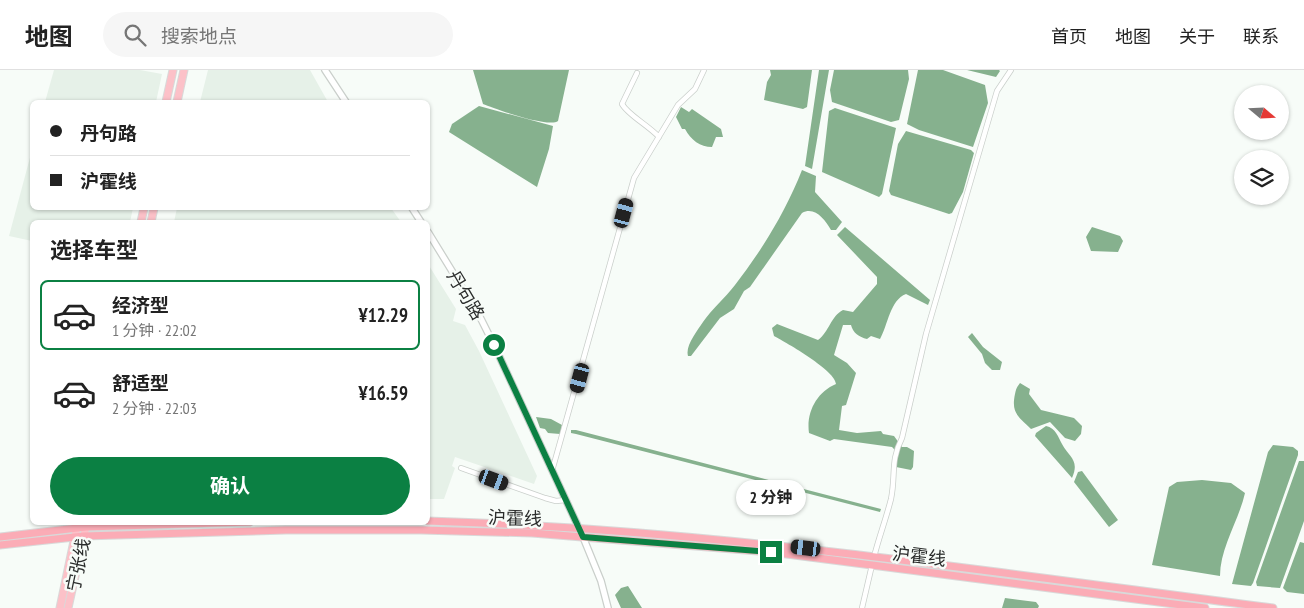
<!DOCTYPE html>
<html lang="zh">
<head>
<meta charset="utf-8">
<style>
  :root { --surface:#fff; --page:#f6f6f6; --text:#222; --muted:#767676; --line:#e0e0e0; --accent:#0b8043 }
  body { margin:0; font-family:"PT Sans Narrow","Noto Sans SC",sans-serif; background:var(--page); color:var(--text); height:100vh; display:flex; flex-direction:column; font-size:19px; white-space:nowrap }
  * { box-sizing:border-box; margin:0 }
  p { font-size:16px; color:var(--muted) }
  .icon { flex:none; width:28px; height:28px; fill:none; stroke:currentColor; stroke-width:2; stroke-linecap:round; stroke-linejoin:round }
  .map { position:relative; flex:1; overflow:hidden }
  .side { position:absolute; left:30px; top:150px; width:400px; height:305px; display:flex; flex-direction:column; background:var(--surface); border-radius:8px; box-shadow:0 1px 4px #0004 }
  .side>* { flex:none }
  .guide { position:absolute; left:30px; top:30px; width:400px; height:110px; border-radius:8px; box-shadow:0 1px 4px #0004; display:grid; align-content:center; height:110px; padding:0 20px; background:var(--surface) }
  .needle { width:32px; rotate:109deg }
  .controls { position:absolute; left:1234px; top:15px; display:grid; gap:10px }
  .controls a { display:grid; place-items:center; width:55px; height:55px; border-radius:50%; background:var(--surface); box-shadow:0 1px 4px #0004; font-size:25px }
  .end { position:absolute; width:22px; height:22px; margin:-11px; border:6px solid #0b8043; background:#fff; box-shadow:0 0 0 2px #fff }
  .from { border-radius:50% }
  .bubble { position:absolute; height:35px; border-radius:18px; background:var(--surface); box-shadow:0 1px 4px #0004; font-size:16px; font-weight:700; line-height:35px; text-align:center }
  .car { position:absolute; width:15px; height:30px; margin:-15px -8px; border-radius:6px; box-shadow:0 0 4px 1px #0007; background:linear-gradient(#222 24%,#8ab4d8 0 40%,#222 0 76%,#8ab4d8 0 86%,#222 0) }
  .guide b { display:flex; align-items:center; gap:18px; height:48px; font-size:19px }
  .guide b+b { border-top:1px solid var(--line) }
  .guide i { width:12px; height:12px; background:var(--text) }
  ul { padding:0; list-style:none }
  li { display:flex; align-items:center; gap:15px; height:70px; margin:0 10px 8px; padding:0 10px; border:2px solid transparent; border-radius:8px }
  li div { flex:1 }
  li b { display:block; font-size:19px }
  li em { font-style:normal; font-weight:700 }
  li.on { border-color:var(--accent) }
  li>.icon { width:45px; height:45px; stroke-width:1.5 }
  h2 { padding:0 20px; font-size:22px; line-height:60px }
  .action { display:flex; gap:10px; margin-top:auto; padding:10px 20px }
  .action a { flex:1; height:58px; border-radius:30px; background:var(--accent); color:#fff; font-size:20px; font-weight:700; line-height:58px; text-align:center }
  header { display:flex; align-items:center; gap:30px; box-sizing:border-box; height:70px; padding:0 25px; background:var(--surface); border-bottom:1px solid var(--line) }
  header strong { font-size:24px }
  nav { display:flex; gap:28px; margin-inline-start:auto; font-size:18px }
  .search { width:350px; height:45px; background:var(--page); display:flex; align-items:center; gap:12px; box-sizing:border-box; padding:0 18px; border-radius:28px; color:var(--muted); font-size:19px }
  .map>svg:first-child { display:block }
  .built { fill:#e6f1e8 }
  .water { fill:#86b18e }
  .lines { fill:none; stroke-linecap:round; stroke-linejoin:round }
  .minor-casing { stroke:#cacfcb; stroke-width:6 }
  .tertiary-casing { stroke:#cacfcb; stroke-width:8 }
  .primary-casing { stroke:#d9d9d9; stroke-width:9 }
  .trunk-casing { stroke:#d9d9d9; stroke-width:9 }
  .minor { stroke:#fff; stroke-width:4.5 }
  .tertiary { stroke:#fff; stroke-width:5.5 }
  .primary { stroke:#fcc1c8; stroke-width:7 }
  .trunk { stroke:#fbacb6; stroke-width:7 }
  .route { stroke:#0b8043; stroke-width:6 }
  .labels { text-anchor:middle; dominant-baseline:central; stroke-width:5; stroke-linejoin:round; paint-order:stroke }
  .street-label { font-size:18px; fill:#2b2d2c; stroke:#f7fcf8 }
</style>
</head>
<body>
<header>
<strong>地图</strong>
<div class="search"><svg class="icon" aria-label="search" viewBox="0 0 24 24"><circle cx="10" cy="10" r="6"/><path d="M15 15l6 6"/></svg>搜索地点</div>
<nav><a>首页</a><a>地图</a><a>关于</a><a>联系</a></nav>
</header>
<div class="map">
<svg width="1304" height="538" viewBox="0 0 1304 538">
  <rect width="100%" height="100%" fill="#f7fcf8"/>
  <!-- built -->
  <path class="built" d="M54,0H140L162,4L156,32H45Z
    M208,0H310L328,32H200Z
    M32,80V138H133L130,152H32V171L9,166Z
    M177,138H391L401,152H174Z
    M428,194L456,239L453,251L465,255L479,281L537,406L534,414L455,387L452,396L455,398L444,429H428Z"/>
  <!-- water -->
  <path class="water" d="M473,0H569L558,51C549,58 495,39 483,34Z
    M770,0H812L807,37L803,39L764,30L767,12L771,5Z
    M819,0H829L812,99L805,96Z
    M834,0H908L909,9L899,50L891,52L832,32L830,20Z
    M918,0H943L985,15L988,33L973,77L919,60L907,54Z
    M967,0H999L1000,1L996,7Z
    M479,36L553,56L549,79L537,117L449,62L452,54Z
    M681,37L689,42L692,39L721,59L723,67H716L712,77C700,77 691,70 685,59H682L676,47Z
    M835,38L896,58L882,124L879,127L822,102L829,41Z
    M906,61L971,80L974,83L963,122L952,143L949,144L891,125L889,121L898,74Z
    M802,100L816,106L815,122L842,152L836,160H831C825,150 815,136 802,143L750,217L744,221L734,239L720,248L691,286H688C685,276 697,261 703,252C712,239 725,228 735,215C762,180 786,141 802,100Z
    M845,157L930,230L928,235L906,224C890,230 888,255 880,269L871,266L867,269C859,267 853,263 851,255H843L834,285L847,293L856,303L846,335L842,336L839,360L857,363L881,361L883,364L894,366L902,377H907L914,381L913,397L911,400L896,397L897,382L892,377L834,369L830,371L809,363C806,342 817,322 836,314C836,301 787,273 774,266L772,258L777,254L818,270C829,262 831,246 843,240L853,242L877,214V207L837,165Z
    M1092,157L1120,166L1123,171L1118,182L1091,181L1086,167Z
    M972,263L983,277L1002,292L1000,300H992L985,293L982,284L968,267Z
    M1020,313L1030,319L1029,324L1041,340L1074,348L1082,356L1081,364L1075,371L1065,368L1050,352L1031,359C1018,346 1011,343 1015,324C1016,319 1017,317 1020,313Z
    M536,347L551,349L562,355L560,364L548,363L545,359L540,358Z
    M1046,356C1056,358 1058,367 1062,374C1069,387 1080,390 1072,408L1035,366L1036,363Z
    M571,360H576L881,439L880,442L576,364L571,363Z
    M1273,375L1293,377L1298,381V385L1253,513L1251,516L1232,514L1268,382Z
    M1299,391H1304V451L1280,518L1257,516L1256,512Z
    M1082,401L1118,450L1109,457L1074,412L1078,402Z
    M1202,410L1231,413L1245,423C1239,450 1220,478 1220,506L1152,495L1169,417L1177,412Z
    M1300,472L1304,473V524L1287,522L1283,518Z
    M628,516L642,538H621L615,525L621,518Z
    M1005,528L1036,532L1039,536L1038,538H1002Z"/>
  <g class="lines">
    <!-- minor casing -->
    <g class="minor-casing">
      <path id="minor" d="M637,3L622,34C628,45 648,55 659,67
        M461,398L545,428L556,431L566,430
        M552,401L634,108L678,35L695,19L704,0
        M874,487C879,467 886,449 891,429C896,405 890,391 902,368L926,264L997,21L1011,0
        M862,538L872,495"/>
    </g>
    <!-- tertiary casing -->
    <g class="tertiary-casing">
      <path id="tertiary" d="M325,0L346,32
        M412,138L421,152
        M428,162L479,245L494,275L583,467L601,511L608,538"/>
    </g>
    <!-- primary casing -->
    <g class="primary-casing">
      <path id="primary" d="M166,32L173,0
        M177,32L184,0
        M141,152L144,138
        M151,152L154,138
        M60,538L78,452
        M68,538L87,452"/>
    </g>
    <!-- trunk casing -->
    <g class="trunk-casing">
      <path id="trunk" d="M428,451C711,459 992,502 1273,538
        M0,467L86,457L250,452
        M0,475L84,466L286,460H421L532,463L771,482L1205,538"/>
    </g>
    <!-- minor -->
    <use href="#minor" class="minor"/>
    <!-- tertiary -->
    <use href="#tertiary" class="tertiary"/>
    <!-- primary -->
    <use href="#primary" class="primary"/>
    <!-- trunk -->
    <use href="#trunk" class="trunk"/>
  </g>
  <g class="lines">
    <!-- route -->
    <path class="route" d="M494,275L583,467L771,482"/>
  </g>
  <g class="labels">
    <!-- street labels -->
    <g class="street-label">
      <text transform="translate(466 225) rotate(59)">丹句路</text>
      <text transform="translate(515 448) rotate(2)">沪霍线</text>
      <text transform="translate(919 486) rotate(7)">沪霍线</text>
      <text transform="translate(78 495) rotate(-78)">宁张线</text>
    </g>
  </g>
</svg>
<div class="controls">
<a><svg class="needle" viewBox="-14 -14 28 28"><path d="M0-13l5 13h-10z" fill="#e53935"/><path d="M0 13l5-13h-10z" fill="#767676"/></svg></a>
<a><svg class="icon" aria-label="layers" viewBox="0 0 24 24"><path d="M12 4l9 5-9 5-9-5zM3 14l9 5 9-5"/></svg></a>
</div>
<i class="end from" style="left:494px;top:275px"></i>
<i class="end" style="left:771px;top:482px"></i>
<div class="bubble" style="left:736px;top:410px;width:70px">2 分钟</div>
<i class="car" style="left:624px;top:143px;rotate:15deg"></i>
<i class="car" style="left:580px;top:308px;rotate:195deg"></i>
<i class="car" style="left:494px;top:410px;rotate:110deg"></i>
<i class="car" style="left:806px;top:478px;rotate:277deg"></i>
<div class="guide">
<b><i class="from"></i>丹句路</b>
<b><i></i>沪霍线</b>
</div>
<section class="side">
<h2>选择车型</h2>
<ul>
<li class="on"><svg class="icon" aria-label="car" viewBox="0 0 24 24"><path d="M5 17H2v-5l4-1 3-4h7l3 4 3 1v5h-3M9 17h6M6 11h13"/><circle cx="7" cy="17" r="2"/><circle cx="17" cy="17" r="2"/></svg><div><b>经济型</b><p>1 分钟 · 22:02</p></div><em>¥12.29</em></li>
<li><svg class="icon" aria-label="car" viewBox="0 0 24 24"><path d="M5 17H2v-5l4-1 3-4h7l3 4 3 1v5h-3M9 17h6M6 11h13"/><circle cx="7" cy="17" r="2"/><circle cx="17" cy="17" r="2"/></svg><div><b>舒适型</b><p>2 分钟 · 22:03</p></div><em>¥16.59</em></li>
</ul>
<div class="action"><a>确认</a></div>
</section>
</div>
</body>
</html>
